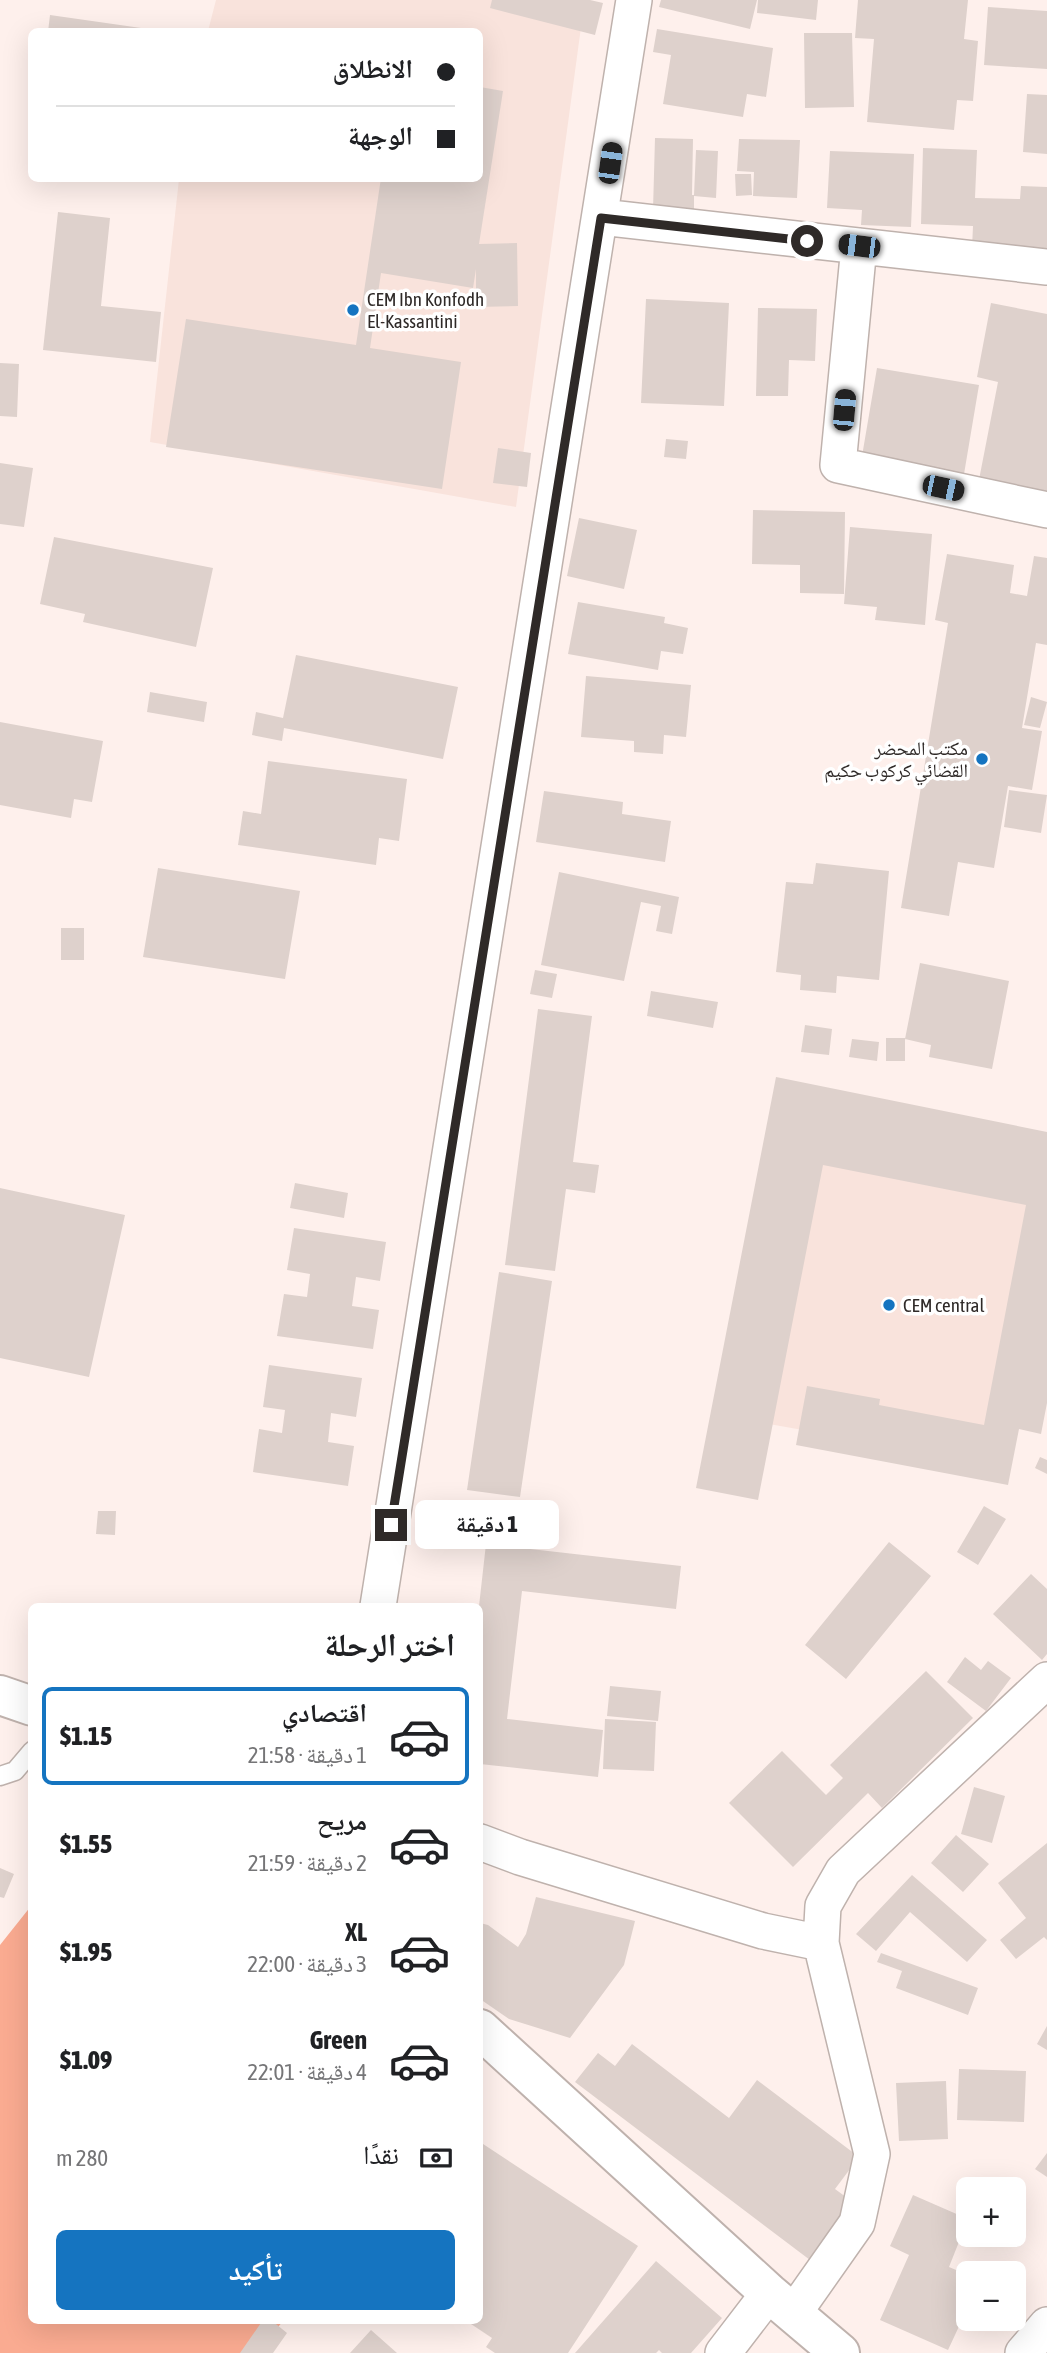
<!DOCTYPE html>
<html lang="ar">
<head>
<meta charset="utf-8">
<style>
  :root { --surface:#fff; --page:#f6f6f6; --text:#202124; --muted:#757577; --line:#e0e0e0; --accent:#1574c0 }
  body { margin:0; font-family:"Asap Condensed","Noto Naskh Arabic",sans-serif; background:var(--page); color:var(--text); direction:rtl; height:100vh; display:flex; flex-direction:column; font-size:26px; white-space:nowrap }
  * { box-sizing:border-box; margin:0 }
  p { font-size:23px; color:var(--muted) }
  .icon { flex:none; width:38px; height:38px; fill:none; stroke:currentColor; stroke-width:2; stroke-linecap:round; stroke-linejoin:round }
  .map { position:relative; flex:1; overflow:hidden; direction:ltr }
  .panel { position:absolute; left:28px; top:1603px; width:455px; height:721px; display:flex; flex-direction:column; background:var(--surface); border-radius:10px; box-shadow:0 7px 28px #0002; direction:rtl }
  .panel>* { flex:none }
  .hud { position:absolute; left:28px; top:28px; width:455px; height:154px; border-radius:10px; box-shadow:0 7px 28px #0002; direction:rtl; display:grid; align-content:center; height:154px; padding:0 28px; background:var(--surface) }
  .buttons { position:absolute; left:956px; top:2177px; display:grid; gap:14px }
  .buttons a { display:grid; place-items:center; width:70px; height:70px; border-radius:10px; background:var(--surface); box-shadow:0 7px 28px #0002; font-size:35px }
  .end { position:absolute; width:32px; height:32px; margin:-16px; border:9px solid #2f2a28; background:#fff; box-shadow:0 0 0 4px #fff }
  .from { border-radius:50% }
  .bubble { position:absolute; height:49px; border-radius:10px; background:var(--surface); box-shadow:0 7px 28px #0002; font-size:23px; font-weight:800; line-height:49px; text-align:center; direction:rtl }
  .car { position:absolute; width:21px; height:42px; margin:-21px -10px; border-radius:9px; box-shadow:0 0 5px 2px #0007; background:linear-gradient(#222 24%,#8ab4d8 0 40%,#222 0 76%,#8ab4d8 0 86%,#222 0) }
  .hud b { display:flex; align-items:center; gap:24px; height:66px; font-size:26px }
  .hud b+b { border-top:2px solid var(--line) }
  .hud i { width:18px; height:18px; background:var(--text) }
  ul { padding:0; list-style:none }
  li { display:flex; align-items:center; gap:21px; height:98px; margin:0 14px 10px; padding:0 14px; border:4px solid transparent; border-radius:10px }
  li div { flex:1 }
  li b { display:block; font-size:26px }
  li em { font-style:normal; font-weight:800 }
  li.on { border-color:var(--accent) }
  li>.icon { width:63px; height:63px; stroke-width:1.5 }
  h2 { padding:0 28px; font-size:32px; line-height:84px }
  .pay { display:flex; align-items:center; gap:18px; height:77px; padding:0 28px; font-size:26px }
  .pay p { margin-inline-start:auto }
  .cta { display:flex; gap:14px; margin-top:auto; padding:14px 28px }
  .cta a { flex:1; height:80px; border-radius:10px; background:var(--accent); color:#fff; font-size:28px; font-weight:800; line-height:80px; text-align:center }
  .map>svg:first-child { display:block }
  .built { fill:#f9e3dc }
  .green { fill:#faab91 }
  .building { fill:#ded1cc }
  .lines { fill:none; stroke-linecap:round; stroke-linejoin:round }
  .lane-casing { stroke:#bfb2ad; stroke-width:21 }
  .street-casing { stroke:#bfb2ad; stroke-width:38 }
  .primary-casing { stroke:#bfb2ad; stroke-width:42 }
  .lane { stroke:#fff; stroke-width:18 }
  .street { stroke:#fff; stroke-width:35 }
  .primary { stroke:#fff; stroke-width:38 }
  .route { stroke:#2f2a28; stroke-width:9 }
  .poi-dot { fill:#1574c0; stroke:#fff; stroke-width:2.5 }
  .labels { text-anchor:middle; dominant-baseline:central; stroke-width:7; stroke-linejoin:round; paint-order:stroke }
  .poi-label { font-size:19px; fill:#2f2a28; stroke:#fff; text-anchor:start }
</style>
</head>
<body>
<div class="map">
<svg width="1047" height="2353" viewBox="0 0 1047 2353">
  <rect width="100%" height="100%" fill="#fef0ec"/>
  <!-- built -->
  <path class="built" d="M216,0H566L584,5L516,507L150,442L179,179L480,178V32L208,31Z
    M779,1133L1047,1179L994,1464L735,1418Z"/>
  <!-- green -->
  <path class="green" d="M31,1906L32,2320L283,2321L257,2353H0V1945Z"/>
  <!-- building -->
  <path class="building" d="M492,0H590L603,3L595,35L490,8Z
    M661,0H757L750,29L659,7Z
    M758,0H818L816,20L757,13Z
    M858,0H968L964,39L978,41L973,101L957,100L954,130L867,122L874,39L855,38Z
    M988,7L1047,11V69L984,65Z
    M50,15L155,30L154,32H48Z
    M657,29L773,48L766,97L747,94L743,117L663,104L671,55L653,52Z
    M804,33H852L854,107L805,108Z
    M480,87L503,91L479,244L517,243L518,306L476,307V269L473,288L381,273L370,348L461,362L442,489L166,447L186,319L356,345L381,178H480Z
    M1027,94L1047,95V154L1023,152Z
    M655,138L693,139L692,195H694L696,150L718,151L716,198L694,196V211L653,210Z
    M739,139L800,140L797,198L753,196L754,172L737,171Z
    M923,148L977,150L975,198L1020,199L1021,186L1047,187V252L972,248L973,226L921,224Z
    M830,151L914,154L911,227L861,225L862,210L827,208Z
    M735,174H751L752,195L736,196Z
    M58,212L110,218L101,306L161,312L156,362L43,350Z
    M646,299L729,303L724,406L641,403Z
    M991,303L1047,314V503L977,490L998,382L977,377Z
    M758,308L817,309L815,361L789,360L788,396H756Z
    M0,363L19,364L17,417L0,416Z
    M877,368L979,385L963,480L861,462Z
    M666,439L688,441L686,459L664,457Z
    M498,448L531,453L527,487L493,483Z
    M0,463L33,468L24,527L0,524Z
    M753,510L845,512L844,594L800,593V565L752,564Z
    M579,518L637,530L624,589L567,576Z
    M850,527L932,534L925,625L875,620L877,607L844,604Z
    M54,537L213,568L196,647L83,622L85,614L40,604Z
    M947,554L1014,565L1010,593L1027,596L1034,556L1047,558V645L1036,643L1022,728L1042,731L1032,790L1008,786L994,868L958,862L949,916L901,908L948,623L935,620Z
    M578,602L665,617L664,623L688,628L683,654L661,651L658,670L568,654Z
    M296,655L458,687L443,759L284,728L282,741L252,735L256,712L283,718Z
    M586,676L691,685L686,737L664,735L663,754L634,752V741L581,737Z
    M150,692L207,702L204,722L147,712Z
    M1031,697L1047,702L1040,728L1024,725Z
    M0,722L103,741L92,802L74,799L71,818L0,805Z
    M268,761L407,779L399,841L379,838L376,865L238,845L243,811L261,814Z
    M1009,790L1047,795L1041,833L1004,827Z
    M544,791L623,802L622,814L671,821L665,862L536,842Z
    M816,863L889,871L879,980L837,976L836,993L800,990L801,975L776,972L786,882L813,884Z
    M158,868L300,891L285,979L143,957Z
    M559,872L679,897L672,934L656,931L661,906L641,902L624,981L541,965Z
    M61,928H84V960H61Z
    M920,963L1009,981L992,1069L929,1057L931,1045L905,1039Z
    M535,970L557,974L552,998L530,994Z
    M651,991L718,1002L713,1028L647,1016Z
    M538,1009L592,1016L573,1162L599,1165L595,1193L566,1189L555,1271L505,1265Z
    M805,1025L832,1029L829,1055L801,1052Z
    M886,1038H905V1061H886Z
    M852,1039L879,1042L877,1061L849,1057Z
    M776,1077L1047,1132V1403L1041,1434L1019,1429L1008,1485L796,1445L807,1386L880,1399L879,1405L984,1425L1026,1205L823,1165L758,1500L696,1488Z
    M295,1183L348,1193L344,1218L290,1208Z
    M0,1188L125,1215L89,1377L0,1358Z
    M294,1228L386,1242L380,1281L356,1277L352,1306L379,1310L373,1349L277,1336L284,1294L307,1297L310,1274L287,1270Z
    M499,1272L552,1281L520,1497L467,1490Z
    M269,1365L362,1378L356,1417L331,1413L328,1442L354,1446L348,1486L253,1472L259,1429L282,1433L285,1410L263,1407Z
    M1040,1457L1047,1460V1474L1035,1468Z
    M984,1506L1006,1519L978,1565L957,1552Z
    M98,1511H116L115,1535L96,1534Z
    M889,1542L931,1576L846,1679L805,1645Z
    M486,1544L681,1566L676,1609L522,1591L507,1719L603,1730L598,1777L480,1764L479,1606Z
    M1031,1574L1047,1589V1654L1042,1660L993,1614Z
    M965,1657L981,1670L988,1661L1011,1678L986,1711L947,1682Z
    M926,1671L973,1718L882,1808L868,1793L793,1867L729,1803L782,1751L826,1795L843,1778L830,1765Z
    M610,1686L661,1691L658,1721L607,1716Z
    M605,1719L656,1722L654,1771L603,1769Z
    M974,1787L1005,1796L992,1843L961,1834Z
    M956,1835L989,1864L963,1892L931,1863Z
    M1047,1843V1940L1044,1937L1016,1959L1000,1940L1026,1918L998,1883Z
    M0,1868L14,1874L4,1898L0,1897Z
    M912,1875L987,1940L967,1962L910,1912L876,1951L856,1934Z
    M536,1897L635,1921L624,1965L570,2038L509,2019L480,1999V1923L488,1925L518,1947L526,1934Z
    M881,1953L978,1988L968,2015L896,1988L902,1971L877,1962Z
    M1047,2026V2050L1037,2044Z
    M632,2044L729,2118L757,2080L859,2157L835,2189L854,2203L810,2260L575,2082L598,2053L615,2066Z
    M959,2069L1026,2071L1024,2122L957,2120Z
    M946,2081L948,2139L899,2141L896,2083Z
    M480,2142L638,2246L568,2353H495L486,2347L492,2338L465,2320H480Z
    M1047,2153V2177L1035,2169Z
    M913,2195L968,2219L949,2267L968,2275V2307L948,2350L880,2320L909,2255L890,2246Z
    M656,2261L722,2318L691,2353H662L659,2350L656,2353H575Z
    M263,2320H271L287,2333L273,2353H240Z
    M371,2330L397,2353H350Z"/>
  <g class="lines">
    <!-- lane casing -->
    <g class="lane-casing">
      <path id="lane" d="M0,1776L15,1771L32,1751"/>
    </g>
    <!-- street casing -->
    <g class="street-casing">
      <path id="street" d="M601,217L1047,267
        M859,246L838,465L1047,510
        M378,1606L634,0
        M480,1842L520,1857L763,1931L821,1943
        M793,2314L857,2223L872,2154L821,1943L823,1906L843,1871L1047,1680
        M723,2353L769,2293
        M1023,2353L1047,2325"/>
    </g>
    <!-- primary casing -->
    <g class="primary-casing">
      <path id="primary" d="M0,1695L32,1706
        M480,2029L769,2293L840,2353"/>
    </g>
    <!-- lane -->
    <use href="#lane" class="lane"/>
    <!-- street -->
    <use href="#street" class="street"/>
    <!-- primary -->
    <use href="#primary" class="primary"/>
  </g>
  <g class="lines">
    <!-- route -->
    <path class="route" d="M391,1525L601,218L807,241"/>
  </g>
  <!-- markers -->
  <g class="poi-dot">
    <circle cx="353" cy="310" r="7"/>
    <circle cx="982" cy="759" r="7"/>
    <circle cx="889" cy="1305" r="7"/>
  </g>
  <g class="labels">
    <!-- poi labels -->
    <g class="poi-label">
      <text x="367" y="299">CEM Ibn Konfodh<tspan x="367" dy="22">El-Kassantini</tspan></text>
      <text x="968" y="748" text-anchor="end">مكتب المحضر<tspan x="968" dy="22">القضائي كركوب حكيم</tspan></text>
      <text x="903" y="1305">CEM central</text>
    </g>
  </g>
</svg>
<div class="buttons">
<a>+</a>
<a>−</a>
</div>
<i class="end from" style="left:807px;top:241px"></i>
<i class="end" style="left:391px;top:1525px"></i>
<div class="bubble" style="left:415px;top:1500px;width:144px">1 دقيقة</div>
<i class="car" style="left:610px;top:163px;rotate:8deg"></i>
<i class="car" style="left:859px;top:246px;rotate:277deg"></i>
<i class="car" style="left:844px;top:410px;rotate:5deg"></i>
<i class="car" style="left:943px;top:488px;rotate:102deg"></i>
<div class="hud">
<b><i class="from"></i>الانطلاق</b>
<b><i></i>الوجهة</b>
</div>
<section class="panel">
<h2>اختر الرحلة</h2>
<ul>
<li class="on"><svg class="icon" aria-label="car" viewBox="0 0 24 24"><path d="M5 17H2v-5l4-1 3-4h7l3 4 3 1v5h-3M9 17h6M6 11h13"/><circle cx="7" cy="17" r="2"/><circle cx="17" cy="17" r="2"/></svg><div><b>اقتصادي</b><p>1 دقيقة · 21:58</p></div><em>$1.15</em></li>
<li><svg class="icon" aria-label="car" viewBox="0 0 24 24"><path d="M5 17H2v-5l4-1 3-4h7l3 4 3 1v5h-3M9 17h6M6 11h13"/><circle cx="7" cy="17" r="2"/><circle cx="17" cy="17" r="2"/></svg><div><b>مريح</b><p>2 دقيقة · 21:59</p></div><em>$1.55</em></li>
<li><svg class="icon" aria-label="car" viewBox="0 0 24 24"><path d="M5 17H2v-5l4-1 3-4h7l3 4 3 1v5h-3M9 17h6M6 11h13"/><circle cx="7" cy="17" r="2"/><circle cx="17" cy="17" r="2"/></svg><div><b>XL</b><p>3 دقيقة · 22:00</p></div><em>$1.95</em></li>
<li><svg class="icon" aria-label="car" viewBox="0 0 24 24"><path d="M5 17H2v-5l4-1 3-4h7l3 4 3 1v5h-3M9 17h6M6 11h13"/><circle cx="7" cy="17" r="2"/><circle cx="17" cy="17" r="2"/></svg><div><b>Green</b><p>4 دقيقة · 22:01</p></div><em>$1.09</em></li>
</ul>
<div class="pay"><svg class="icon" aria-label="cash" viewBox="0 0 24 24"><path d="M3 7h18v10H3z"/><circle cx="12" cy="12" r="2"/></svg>نقدًا<p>280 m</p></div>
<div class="cta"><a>تأكيد</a></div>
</section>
</div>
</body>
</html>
